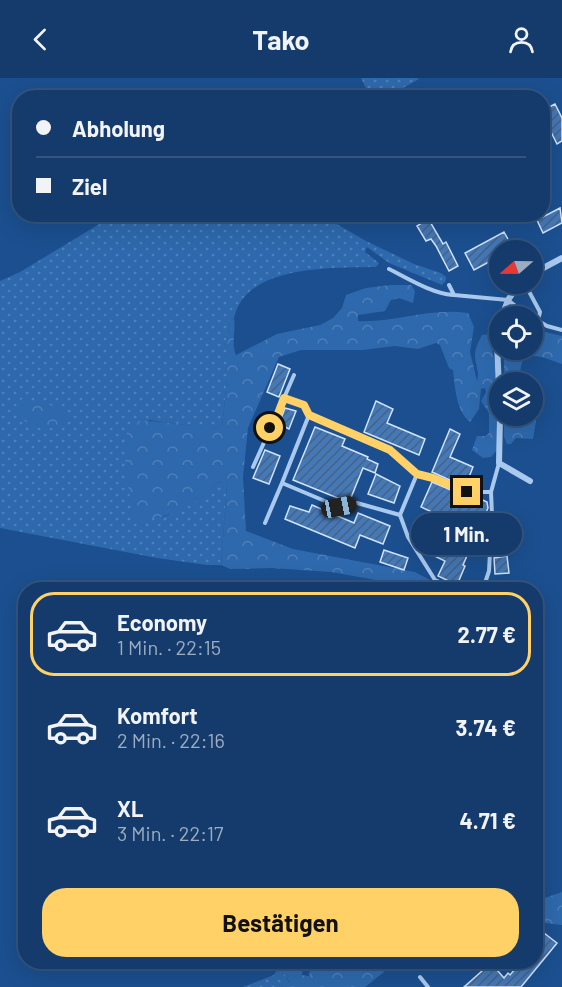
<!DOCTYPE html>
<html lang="de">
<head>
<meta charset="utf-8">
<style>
  :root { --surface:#143b6b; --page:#1d4271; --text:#f1f3f6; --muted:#9dadc1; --line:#33557e; --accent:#ffd166 }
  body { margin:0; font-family:Barlow,sans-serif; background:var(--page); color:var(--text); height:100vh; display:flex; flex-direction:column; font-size:22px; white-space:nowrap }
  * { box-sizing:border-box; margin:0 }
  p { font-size:20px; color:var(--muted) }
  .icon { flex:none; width:33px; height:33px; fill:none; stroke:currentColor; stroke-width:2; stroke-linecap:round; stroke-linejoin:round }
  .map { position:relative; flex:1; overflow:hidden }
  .drawer { position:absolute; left:18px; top:504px; width:525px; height:387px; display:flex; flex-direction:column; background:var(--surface); border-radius:24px; box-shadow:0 6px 24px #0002,0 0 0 2px var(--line) }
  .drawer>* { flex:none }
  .hud { position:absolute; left:12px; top:12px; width:538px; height:132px; border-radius:24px; box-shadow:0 6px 24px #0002,0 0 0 2px var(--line); display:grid; align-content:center; height:132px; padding:0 24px; background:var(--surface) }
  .needle { width:39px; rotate:250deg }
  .fabs { position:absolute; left:489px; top:162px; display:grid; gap:12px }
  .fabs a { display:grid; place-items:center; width:54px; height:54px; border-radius:50%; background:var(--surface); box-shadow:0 6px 24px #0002,0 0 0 2px var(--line); font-size:30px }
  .end { position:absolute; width:27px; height:27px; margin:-14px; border:8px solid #ffd166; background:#111; box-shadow:0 0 0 3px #111 }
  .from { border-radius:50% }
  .bubble { position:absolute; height:42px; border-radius:21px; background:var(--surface); box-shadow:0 6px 24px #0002,0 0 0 2px var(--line); font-size:20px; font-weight:700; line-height:42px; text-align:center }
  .car { position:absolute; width:18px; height:36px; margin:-18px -9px; border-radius:8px; box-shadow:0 0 4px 2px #0007; background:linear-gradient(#222 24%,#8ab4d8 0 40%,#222 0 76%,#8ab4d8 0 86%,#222 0) }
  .hud b { display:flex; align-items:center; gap:21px; height:57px; font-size:22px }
  .hud b+b { border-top:2px solid var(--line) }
  .hud i { width:15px; height:15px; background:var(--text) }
  ul { padding:10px 0 0; list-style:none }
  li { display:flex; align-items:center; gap:18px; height:84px; margin:0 12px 9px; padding:0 12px; border:3px solid transparent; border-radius:24px }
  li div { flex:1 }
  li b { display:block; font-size:22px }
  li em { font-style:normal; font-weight:700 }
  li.current { border-color:var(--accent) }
  li>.icon { width:54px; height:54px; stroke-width:1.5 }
  .primary-button { display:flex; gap:12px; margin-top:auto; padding:12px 24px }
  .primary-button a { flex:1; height:69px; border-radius:24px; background:var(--accent); color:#111; font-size:24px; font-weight:700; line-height:69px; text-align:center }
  header { display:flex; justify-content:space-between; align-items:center; height:78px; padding:0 24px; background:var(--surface); font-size:27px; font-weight:700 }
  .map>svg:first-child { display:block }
  .grass { fill:url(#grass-dots) }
  .forest { fill:url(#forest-crowns) }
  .building { fill:url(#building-hatch); stroke:#cfe3fa; stroke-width:1.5 }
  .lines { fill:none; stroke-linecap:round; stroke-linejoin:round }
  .service { stroke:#a9c9ee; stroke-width:4 }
  .minor { stroke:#a9c9ee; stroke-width:6 }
  .route { stroke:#ffd166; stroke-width:8 }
</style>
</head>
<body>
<header><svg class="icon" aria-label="back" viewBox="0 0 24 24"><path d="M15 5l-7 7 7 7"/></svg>Tako<svg class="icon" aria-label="person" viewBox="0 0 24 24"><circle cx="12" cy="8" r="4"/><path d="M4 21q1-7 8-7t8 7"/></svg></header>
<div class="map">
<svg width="562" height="909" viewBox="0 0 562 909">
  <defs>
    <pattern id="grass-dots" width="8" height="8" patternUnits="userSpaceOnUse" patternTransform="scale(1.5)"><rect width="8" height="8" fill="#2e69ad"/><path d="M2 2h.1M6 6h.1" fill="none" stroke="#4d80b9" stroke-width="1.8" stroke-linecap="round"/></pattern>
    <pattern id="forest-crowns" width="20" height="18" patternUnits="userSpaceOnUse" patternTransform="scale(1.5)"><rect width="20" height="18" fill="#2e69ad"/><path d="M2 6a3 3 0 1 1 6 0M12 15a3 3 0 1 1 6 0" fill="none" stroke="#4d80b9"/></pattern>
    <pattern id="building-hatch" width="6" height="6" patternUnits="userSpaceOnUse" patternTransform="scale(1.5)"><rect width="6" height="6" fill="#4478b7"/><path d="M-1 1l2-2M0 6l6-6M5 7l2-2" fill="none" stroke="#486282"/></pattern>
  </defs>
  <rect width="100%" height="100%" fill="#1b4f8f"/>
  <!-- grass -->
  <path class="grass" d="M361,0H417L419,1L387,19L367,20V12Z
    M116,136L321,137L366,163L414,186L441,195L446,199V202L442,207L389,185L367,169L365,174L379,185L376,189C333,190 246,186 234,240L230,242L227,265V302L222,349L207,350L149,342L163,439C185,430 202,422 218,404L227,406L221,487H207L157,480L0,450V203L20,194Z
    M280,886L289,905L281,909H243L274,897Z"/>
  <!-- forest -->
  <path class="forest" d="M390,207H411L415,213L413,225L399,220L391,222L385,233L358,237V243C395,245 429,229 468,235L474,249L470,274L477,303C480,291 475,288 475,277C475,270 479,263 482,257L489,256L496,291L497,372L491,379L483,380L472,372L477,358H485L489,355V335L481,323L486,314L485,310L481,311L479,331L470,344C456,333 455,309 453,292L449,290L440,267L436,265L418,271L395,268L363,272H301L279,279L248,350L243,399L246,453L293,471L415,494L447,511H405L387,504L331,494L272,490L230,491L221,487L227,406L218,404C197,428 172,438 141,443L133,437C129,410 118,369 131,344C161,340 191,351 222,349L227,302V265L230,242L234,240C236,253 231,265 236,277L277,256L320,247L333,240L342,230L346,217L366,210Z
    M533,251L562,258V286C552,283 527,270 522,285C520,290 520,298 520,304H504V272H532Z
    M23,321L50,327L66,334V340C53,356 30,352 18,336L17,332L20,327V322Z
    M532,337L536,343L533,361L516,360L511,366H507L504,359V338Z
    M562,814V847L536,844V823Z
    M278,884H303L302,897L309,898L311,884H379L384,894L365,909H281L289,904Z"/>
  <!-- building -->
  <path class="building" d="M555,26L562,40V63L557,66L543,38V32Z
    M560,130L562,145L543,155L537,142Z
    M417,136H439L429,142L443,166L446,164L458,188L449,193L436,168L431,161L426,163L417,148L422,145Z
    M504,154L513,170L509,172H500V178L474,192L465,175Z
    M278,286L290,291L279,319L267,314Z
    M376,323L393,331L387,345L425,361L419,377L364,354Z
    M285,330L296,333L289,351L279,346Z
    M315,349L345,361L342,368L368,379L367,381L378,386L375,395L363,390L350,422L345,423L293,402Z
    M450,351L460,356L450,379L473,389L465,409L432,394Z
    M265,372L280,378L269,406L253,400Z
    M376,396L400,408L394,425L368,416Z
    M432,404L465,418H474L487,424L488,430L463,487L465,488L457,507L438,498L445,483L420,471L418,467L421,461L412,457L415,449L438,458L445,440L421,429Z
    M312,427L354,445L358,435L390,448L383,466L360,457L355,470L285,441L290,428L309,434Z
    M384,472L408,480L404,492L380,484Z
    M507,478L509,495L495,496L494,480Z
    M544,855L557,865L521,909H464L491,885L504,900L508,895L510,897L521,884H536V866Z"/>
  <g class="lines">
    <!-- service -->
    <path class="service" d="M389,191C409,201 431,215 453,217
      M525,206L540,234L539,238L532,240
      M449,207L454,217L508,222L528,238
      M535,241L547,248L562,252
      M294,297L284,320L304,327L309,337
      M253,389L284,320
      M400,437L417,396
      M265,445L282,405
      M457,512L435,502L408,459L400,437L357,425L339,429L282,405L309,337L390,372L417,396L433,400L467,414H491
      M479,512L484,508L489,493L492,437L491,414L499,385
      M420,899L428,909"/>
    <!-- minor -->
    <path class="minor" d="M532,196L562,180
      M502,238L508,222L519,206
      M500,248L497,265L500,334
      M500,338L499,385L530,403"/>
  </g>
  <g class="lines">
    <!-- route -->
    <path class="route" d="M270,350L274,346L284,320L304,327L309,337L390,372L417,396L433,400L467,414"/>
  </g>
</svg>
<div class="fabs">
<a><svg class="needle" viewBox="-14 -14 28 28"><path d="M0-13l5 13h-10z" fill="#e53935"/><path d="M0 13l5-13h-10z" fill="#9dadc1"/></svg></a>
<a><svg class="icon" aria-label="locate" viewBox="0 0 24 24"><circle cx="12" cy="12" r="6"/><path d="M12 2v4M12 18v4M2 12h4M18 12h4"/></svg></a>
<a><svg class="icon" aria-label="layers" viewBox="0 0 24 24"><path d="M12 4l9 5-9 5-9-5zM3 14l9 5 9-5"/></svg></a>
</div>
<i class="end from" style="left:270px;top:350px"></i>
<i class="end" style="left:467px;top:414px"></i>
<div class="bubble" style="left:411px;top:435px;width:111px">1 Min.</div>
<i class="car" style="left:339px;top:429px;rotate:79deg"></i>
<div class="hud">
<b><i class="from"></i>Abholung</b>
<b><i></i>Ziel</b>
</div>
<section class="drawer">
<ul>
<li class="current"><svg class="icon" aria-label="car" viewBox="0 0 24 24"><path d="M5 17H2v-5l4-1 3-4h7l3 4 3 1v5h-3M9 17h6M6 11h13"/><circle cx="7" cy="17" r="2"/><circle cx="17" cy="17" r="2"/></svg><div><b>Economy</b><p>1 Min. · 22:15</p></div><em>2.77 €</em></li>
<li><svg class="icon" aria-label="car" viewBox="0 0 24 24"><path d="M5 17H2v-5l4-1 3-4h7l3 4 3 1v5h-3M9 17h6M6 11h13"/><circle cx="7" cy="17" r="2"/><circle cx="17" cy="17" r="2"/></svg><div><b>Komfort</b><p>2 Min. · 22:16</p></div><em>3.74 €</em></li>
<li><svg class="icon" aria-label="car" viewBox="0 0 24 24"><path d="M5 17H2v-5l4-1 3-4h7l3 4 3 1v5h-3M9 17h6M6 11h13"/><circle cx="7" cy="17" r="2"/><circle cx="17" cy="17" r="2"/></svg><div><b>XL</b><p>3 Min. · 22:17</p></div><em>4.71 €</em></li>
</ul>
<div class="primary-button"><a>Bestätigen</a></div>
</section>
</div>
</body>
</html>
